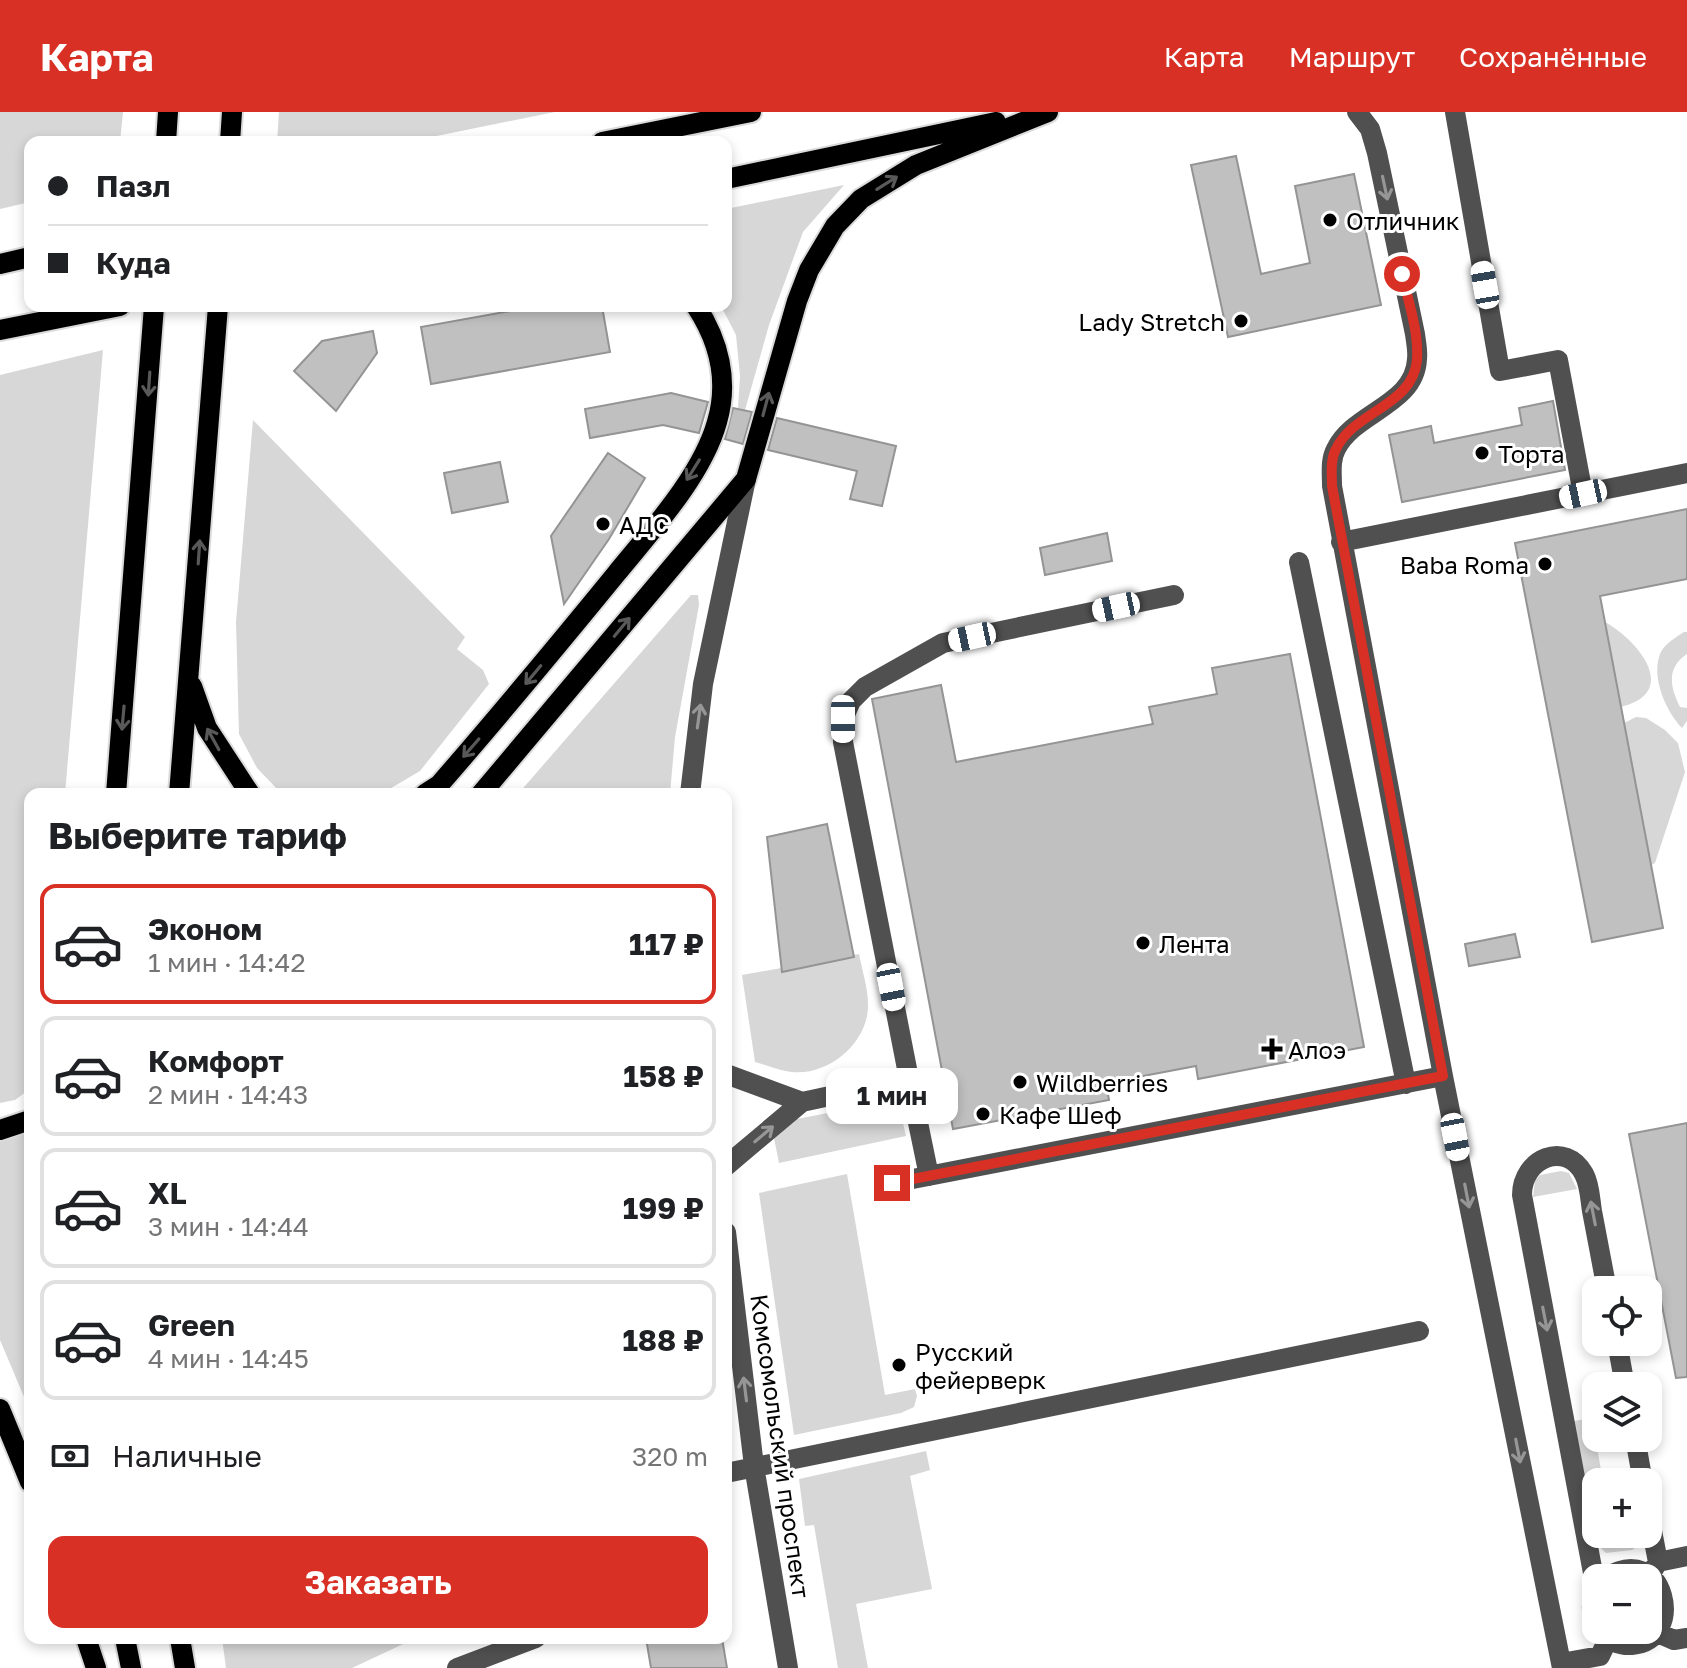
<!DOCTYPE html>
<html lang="ru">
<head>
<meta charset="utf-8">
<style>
  :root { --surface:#fff; --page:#f2f2f2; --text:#202124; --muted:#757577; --line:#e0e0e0; --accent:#d93025 }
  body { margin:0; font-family:"Golos Text",sans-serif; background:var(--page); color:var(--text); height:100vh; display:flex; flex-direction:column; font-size:30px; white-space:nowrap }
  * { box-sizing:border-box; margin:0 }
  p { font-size:26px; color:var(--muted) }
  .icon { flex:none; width:44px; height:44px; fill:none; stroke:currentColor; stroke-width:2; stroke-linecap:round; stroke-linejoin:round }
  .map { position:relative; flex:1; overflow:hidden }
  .sheet { position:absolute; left:24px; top:676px; width:708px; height:856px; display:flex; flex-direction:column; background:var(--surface); border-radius:16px; box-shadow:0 4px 12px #0003 }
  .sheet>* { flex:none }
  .top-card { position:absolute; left:24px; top:24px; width:708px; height:176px; border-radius:16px; box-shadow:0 4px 12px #0003; display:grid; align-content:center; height:176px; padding:0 24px; background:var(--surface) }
  .fabs { position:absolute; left:1582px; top:1164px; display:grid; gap:16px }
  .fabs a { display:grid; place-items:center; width:80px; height:80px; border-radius:16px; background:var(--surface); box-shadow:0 4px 12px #0003; font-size:40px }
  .end { position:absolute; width:36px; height:36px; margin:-18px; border:10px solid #d93025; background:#fff; box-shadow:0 0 0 4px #fff }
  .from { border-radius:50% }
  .bubble { position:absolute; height:56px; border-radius:16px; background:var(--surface); box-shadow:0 4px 12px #0003; font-size:26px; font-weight:700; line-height:56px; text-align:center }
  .car { position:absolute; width:24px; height:48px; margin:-24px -12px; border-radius:10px; box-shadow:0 0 6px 2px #0007; background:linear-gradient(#fff 24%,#345 0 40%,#fff 0 76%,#345 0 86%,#fff 0) }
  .top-card b { display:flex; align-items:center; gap:28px; height:76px; font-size:30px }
  .top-card b+b { border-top:2px solid var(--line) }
  .top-card i { width:20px; height:20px; background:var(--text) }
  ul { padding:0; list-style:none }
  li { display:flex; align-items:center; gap:24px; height:120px; margin:0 16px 12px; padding:0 8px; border:4px solid var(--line); border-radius:16px }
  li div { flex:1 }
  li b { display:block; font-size:30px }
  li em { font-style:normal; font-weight:700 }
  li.on { border-color:var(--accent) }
  li>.icon { width:72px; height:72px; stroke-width:1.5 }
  h2 { padding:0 24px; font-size:36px; line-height:96px }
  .pay { display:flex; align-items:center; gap:20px; height:88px; padding:0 24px; font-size:30px }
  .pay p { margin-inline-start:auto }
  .action { display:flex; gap:16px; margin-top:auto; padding:16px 24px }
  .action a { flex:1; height:92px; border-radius:16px; background:var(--accent); color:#fff; font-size:32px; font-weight:700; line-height:92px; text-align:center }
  header { display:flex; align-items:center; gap:48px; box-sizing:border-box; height:112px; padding:0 40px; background:var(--accent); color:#fff }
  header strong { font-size:38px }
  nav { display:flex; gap:44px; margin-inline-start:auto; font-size:28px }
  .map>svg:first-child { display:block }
  .green { fill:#d7d7d7 }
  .building { fill:#c0c0c0; stroke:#949494; stroke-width:2 }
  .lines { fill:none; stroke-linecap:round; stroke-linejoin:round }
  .major-casing { stroke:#dbdbdb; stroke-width:24 }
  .minor { stroke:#505050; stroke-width:20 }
  .major { stroke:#000; stroke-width:20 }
  .oneway { stroke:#595959 }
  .oneway2 { stroke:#969696 }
  .route { stroke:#d93025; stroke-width:10 }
  .poi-dot { fill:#000; stroke:#fff; stroke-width:3 }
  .labels { text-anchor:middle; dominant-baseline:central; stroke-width:6; stroke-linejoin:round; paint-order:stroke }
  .poi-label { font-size:24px; fill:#000; stroke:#fff; text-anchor:start }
  .street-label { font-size:24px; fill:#000; stroke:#fff }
</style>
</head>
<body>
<header>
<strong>Карта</strong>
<nav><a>Карта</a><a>Маршрут</a><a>Сохранённые</a></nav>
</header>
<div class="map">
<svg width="1687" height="1556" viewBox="0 0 1687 1556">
  <rect width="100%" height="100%" fill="#fff"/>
  <!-- green -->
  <path class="green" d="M0,0H123L120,30H30V90L0,97Z
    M279,0H555L407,30H277Z
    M844,73L803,120L769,213L745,298L738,296L740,264L736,223L721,194H726V97Z
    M103,238L65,682H30V977L15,988L0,991V263Z
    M253,308L465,525L457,537L483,558L489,572L420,659L381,682H285L279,679L257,656L239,622L236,510Z
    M691,483H698L699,493L675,625L670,682H518Z
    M1605,510C1638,528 1681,580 1621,595Z
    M1684,520H1687V542C1666,556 1670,575 1680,595L1687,596V609L1682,616C1666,599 1651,566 1660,542C1664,532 1675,526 1684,520Z
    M1636,605L1646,606L1665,618L1678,631L1685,660L1655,751L1651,753L1624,611Z
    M859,842C862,858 868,876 868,892C869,930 829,964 792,960C780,959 767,953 755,950L742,863Z
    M889,975L896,981L906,1024L779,1051L773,1021L792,1008L833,1000Z
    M30,1021V1299L0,1228V1029Z
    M1561,1059L1569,1061L1577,1077L1533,1085L1535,1068L1540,1063Z
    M847,1062L885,1283L915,1277L917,1284L914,1295L901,1301L794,1323L759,1081Z
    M1592,1306L1603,1370H1596V1422L1574,1309Z
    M926,1339L930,1358L910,1364L932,1477L856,1492L868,1556H838L814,1413L805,1414L799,1367Z
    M1596,1422H1639L1638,1434L1632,1438L1606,1441L1599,1434Z
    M222,1526H416L352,1556H226Z"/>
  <!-- building -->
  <path class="building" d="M1236,44L1261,162L1310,151L1295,74L1354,62L1381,193L1228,225L1191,53Z
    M538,194H602L610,240L431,272L421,215Z
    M373,219L377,241L336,299L294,259L322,229Z
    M671,281L708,290L699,321L663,313L590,326L585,297Z
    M1553,289L1565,358L1402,390L1389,323L1431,314L1434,331L1522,313L1519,296Z
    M733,296L752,300L743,332L725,327Z
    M777,306L896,334L882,394L850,387L857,359L768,338Z
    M608,341L645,366L609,427L564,492L551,424Z
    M500,350L508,390L452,401L444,361Z
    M1687,397V467L1600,484L1663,816L1592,830L1515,431Z
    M1107,421L1112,449L1045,463L1040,436Z
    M1290,542L1364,935L1198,967L1196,954L1106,971L1109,988L953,1017L872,587L941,573L956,650L1153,612L1149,595L1217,582L1212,556Z
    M827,712L854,845L782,860L767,725Z
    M1515,822L1520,845L1469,854L1465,832Z
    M1687,1011V1265L1676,1266L1629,1022Z
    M646,1526H722L727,1556H651Z"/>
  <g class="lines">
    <!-- major casing -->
    <g class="major-casing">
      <path id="major" d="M166,30L168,0
        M230,30L232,0
        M602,30L751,0
        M726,67L996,10
        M0,152L30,145
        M0,218L120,194
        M192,574L207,616L250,682
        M116,682L154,194
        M179,682L218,194
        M425,682L439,673C499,604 558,533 616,462C651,419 702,364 717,310C729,269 719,229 696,194
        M481,682L746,367L797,189L809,158L835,114L861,87L916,53L1048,0
        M0,1018L30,1008
        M0,1297L30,1370
        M86,1526L96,1556
        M125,1526L131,1556
        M180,1526L185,1556"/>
    </g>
    <!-- minor -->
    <path class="minor" d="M1357,0L1370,17L1377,41L1415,222C1416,230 1418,239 1417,247C1415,293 1354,300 1336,337C1330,348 1332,361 1332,374L1443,964L1562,1556
      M1455,0L1500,259L1558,248L1583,382
      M1341,430L1687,361
      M1299,450L1406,972
      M690,682L703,572L746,367
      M726,962L802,990
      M909,967L929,1064
      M726,1054L802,990L909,967L843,630V607L851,589L865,575L943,531L1174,483
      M892,1071L1443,964
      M726,1120L754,1354L788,1556
      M1617,1230L1625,1274
      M1635,1326L1643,1370
      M726,1361L1419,1219
      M1648,1398L1658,1450L1650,1463
      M1658,1450L1687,1444
      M1596,1513C1590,1500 1591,1490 1596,1477L1522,1083C1522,1046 1566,1028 1584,1062C1590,1073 1590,1087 1592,1099C1597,1125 1602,1152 1607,1178
      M1599,1518C1607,1528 1619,1534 1632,1533C1687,1529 1666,1427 1605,1466
      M1658,1521L1674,1528L1687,1526
      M1561,1551L1600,1544L1608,1527
      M457,1556L536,1526"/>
    <!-- major -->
    <use href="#major" class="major"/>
  </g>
  <!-- one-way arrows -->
  <defs><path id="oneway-shaft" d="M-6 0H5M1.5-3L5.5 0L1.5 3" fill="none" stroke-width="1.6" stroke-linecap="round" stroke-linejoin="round" transform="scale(2)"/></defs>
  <g class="oneway">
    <use href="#oneway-shaft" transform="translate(887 71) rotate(-32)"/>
    <use href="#oneway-shaft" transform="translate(149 272) rotate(94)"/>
    <use href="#oneway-shaft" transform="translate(766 292) rotate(-75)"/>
    <use href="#oneway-shaft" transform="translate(693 358) rotate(122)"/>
    <use href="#oneway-shaft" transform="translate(199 440) rotate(-86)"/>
    <use href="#oneway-shaft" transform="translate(622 515) rotate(-50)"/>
    <use href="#oneway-shaft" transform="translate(533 563) rotate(130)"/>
    <use href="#oneway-shaft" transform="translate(123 606) rotate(95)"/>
    <use href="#oneway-shaft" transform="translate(213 627) rotate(-119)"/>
    <use href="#oneway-shaft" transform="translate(471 636) rotate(131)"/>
  </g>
  <g class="oneway2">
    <use href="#oneway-shaft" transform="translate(1385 76) rotate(78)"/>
    <use href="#oneway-shaft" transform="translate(699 604) rotate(-82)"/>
    <use href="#oneway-shaft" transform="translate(764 1022) rotate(-40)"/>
    <use href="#oneway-shaft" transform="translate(1467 1084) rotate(79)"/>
    <use href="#oneway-shaft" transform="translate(1593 1101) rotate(-101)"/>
    <use href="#oneway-shaft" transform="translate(1545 1207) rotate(79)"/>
    <use href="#oneway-shaft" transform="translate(745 1277) rotate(-97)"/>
    <use href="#oneway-shaft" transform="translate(1518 1339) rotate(79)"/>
  </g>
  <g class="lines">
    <!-- route -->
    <path class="route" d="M892,1071L1443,964L1332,374C1332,362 1330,348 1336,337C1354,299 1413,294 1417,248C1419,220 1408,188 1402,162"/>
  </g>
  <!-- markers -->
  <g class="poi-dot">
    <circle cx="1330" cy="108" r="8"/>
    <circle cx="1241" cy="209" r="8"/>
    <circle cx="1482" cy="341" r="8"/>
    <circle cx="603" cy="412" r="8"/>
    <circle cx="1545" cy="452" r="8"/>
    <circle cx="1143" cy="831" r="8"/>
    <path d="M1268 925h8v8h8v8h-8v8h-8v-8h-8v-8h8z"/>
    <circle cx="1020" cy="970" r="8"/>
    <circle cx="983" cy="1002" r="8"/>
    <circle cx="899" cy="1253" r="8"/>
  </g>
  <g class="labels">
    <!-- poi labels -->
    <g class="poi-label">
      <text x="1346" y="108">Отличник</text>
      <text x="1225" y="209" text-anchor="end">Lady Stretch</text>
      <text x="1498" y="341">Торта</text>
      <text x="619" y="412">АДС</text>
      <text x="1529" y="452" text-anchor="end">Baba Roma</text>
      <text x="1159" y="831">Лента</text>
      <text x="1288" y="937">Алоэ</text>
      <text x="1036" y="970">Wildberries</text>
      <text x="999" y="1002">Кафе Шеф</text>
      <text x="915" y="1239">Русский<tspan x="915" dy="28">фейерверк</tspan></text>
    </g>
    <!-- street labels -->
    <g class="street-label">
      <text transform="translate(781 1334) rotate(82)">Комсомольский проспект</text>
    </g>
  </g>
</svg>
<div class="fabs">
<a><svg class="icon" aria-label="locate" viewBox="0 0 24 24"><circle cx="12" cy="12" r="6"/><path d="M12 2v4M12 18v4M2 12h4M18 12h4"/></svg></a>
<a><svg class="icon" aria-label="layers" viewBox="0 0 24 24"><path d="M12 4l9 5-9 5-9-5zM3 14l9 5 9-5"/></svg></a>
<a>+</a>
<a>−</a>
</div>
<i class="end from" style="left:1402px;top:162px"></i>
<i class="end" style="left:892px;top:1071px"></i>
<div class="bubble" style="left:826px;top:956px;width:132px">1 мин</div>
<i class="car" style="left:1485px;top:173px;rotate:350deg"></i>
<i class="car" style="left:1583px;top:382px;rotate:258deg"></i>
<i class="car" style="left:1116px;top:495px;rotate:258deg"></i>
<i class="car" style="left:972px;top:525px;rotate:258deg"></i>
<i class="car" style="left:843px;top:607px;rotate:180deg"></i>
<i class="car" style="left:891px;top:875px;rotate:169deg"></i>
<i class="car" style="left:1455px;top:1025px;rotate:169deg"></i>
<div class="top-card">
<b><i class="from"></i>Пазл</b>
<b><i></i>Куда</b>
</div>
<section class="sheet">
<h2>Выберите тариф</h2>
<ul>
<li class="on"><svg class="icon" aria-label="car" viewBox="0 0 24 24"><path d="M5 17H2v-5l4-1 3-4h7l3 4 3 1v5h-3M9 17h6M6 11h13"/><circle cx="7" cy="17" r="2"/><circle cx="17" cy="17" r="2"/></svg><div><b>Эконом</b><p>1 мин · 14:42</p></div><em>117 ₽</em></li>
<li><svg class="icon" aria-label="car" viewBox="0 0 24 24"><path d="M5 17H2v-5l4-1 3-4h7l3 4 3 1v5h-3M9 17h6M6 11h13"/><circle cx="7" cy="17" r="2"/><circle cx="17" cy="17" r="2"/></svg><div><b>Комфорт</b><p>2 мин · 14:43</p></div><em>158 ₽</em></li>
<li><svg class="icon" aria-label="car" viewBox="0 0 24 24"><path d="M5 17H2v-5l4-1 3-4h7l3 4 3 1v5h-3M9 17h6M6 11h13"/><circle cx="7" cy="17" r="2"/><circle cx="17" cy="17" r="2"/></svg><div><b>XL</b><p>3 мин · 14:44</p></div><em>199 ₽</em></li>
<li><svg class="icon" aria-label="car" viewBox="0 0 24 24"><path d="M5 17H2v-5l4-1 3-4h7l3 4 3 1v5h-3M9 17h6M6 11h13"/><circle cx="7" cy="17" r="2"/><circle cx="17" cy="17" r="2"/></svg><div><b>Green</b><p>4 мин · 14:45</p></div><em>188 ₽</em></li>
</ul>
<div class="pay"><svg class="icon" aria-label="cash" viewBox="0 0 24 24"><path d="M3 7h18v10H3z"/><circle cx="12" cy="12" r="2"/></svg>Наличные<p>320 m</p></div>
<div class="action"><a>Заказать</a></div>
</section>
</div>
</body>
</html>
